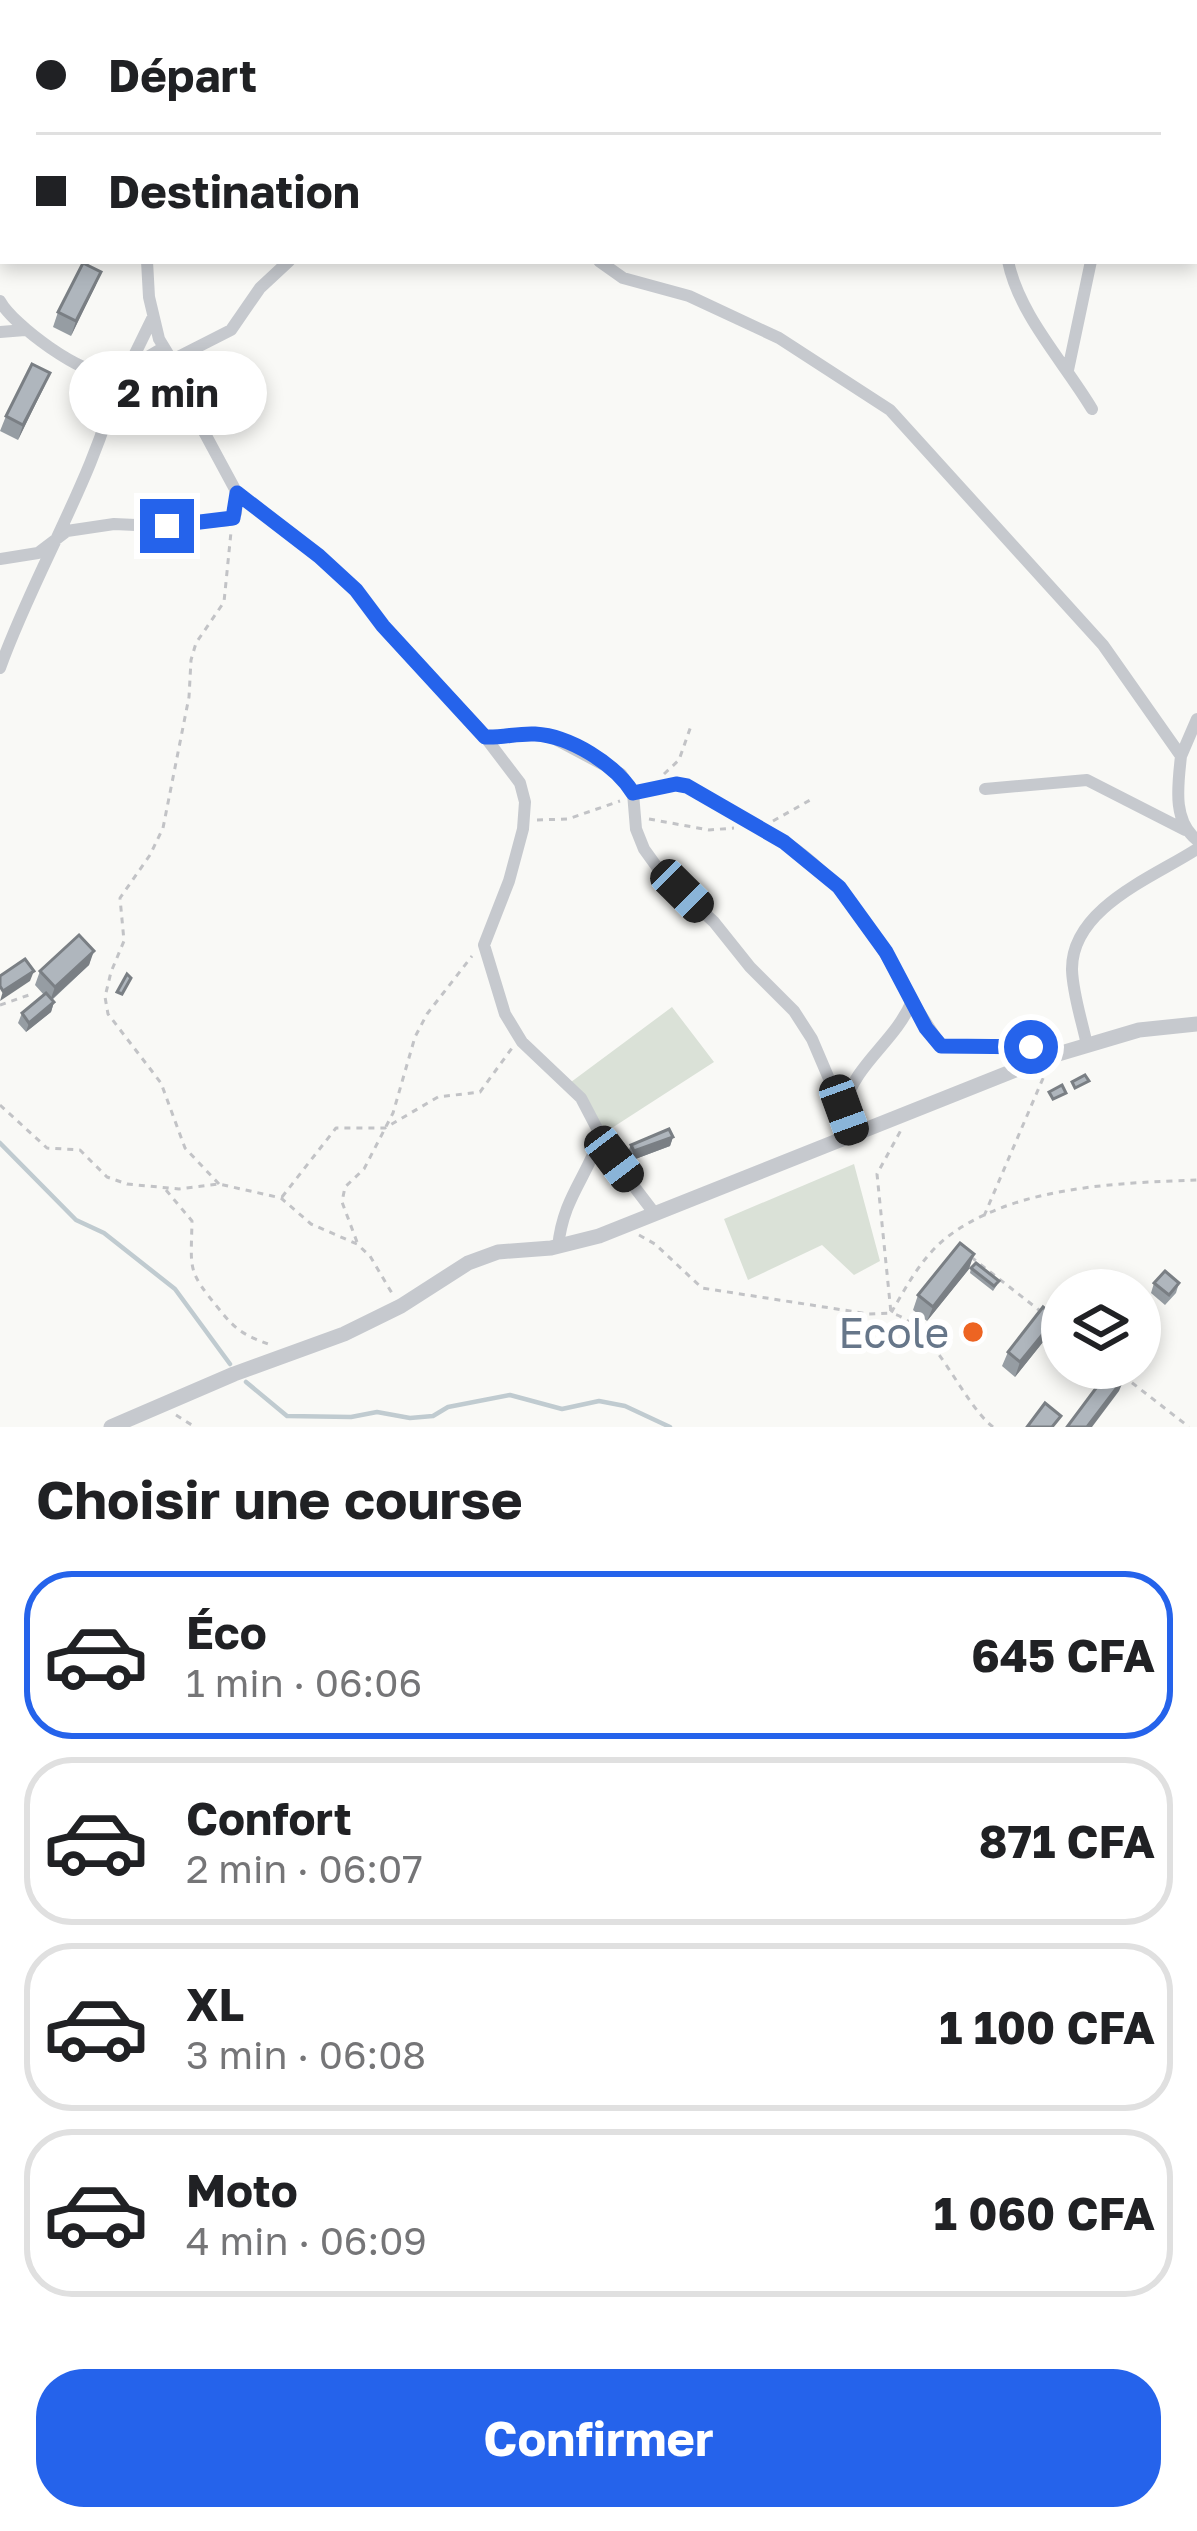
<!DOCTYPE html>
<html lang="fr">
<head>
<meta charset="utf-8">
<style>
  :root { --surface:#fff; --page:#f2f2f2; --text:#202124; --muted:#757577; --line:#e0e0e0; --accent:#2563eb }
  body { margin:0; font-family:"Golos Text",sans-serif; background:var(--page); color:var(--text); height:100vh; display:flex; flex-direction:column; font-size:45px; white-space:nowrap }
  * { box-sizing:border-box; margin:0 }
  p { font-size:39px; color:var(--muted) }
  .icon { flex:none; width:66px; height:66px; fill:none; stroke:currentColor; stroke-width:2; stroke-linecap:round; stroke-linejoin:round }
  .map { position:relative; height:1427px; overflow:hidden }
  .side { display:flex; flex-direction:column; background:var(--surface); flex:1 }
  .side>* { flex:none }
  .top-card { position:absolute; left:0px; top:0px; width:1197px; height:264px; box-shadow:0 6px 18px #0003; display:grid; align-content:center; height:264px; padding:0 36px; background:var(--surface) }
  .fabs { position:absolute; left:1041px; top:1269px; display:grid; gap:24px }
  .fabs a { display:grid; place-items:center; width:120px; height:120px; border-radius:50%; background:var(--surface); box-shadow:0 6px 18px #0003; font-size:60px }
  .end { position:absolute; width:54px; height:54px; margin:-27px; border:15px solid #2563eb; background:#fff; box-shadow:0 0 0 6px #fff }
  .from { border-radius:50% }
  .bubble { position:absolute; height:84px; border-radius:42px; background:var(--surface); box-shadow:0 6px 18px #0003; font-size:39px; font-weight:700; line-height:84px; text-align:center }
  .car { position:absolute; width:36px; height:72px; margin:-36px -18px; border-radius:15px; box-shadow:0 0 9px 3px #0007; background:linear-gradient(#222 24%,#8ab4d8 0 40%,#222 0 76%,#8ab4d8 0 86%,#222 0) }
  .top-card b { display:flex; align-items:center; gap:42px; height:114px; font-size:45px }
  .top-card b+b { border-top:3px solid var(--line) }
  .top-card i { width:30px; height:30px; background:var(--text) }
  ul { padding:0; list-style:none }
  li { display:flex; align-items:center; gap:36px; height:168px; margin:0 24px 18px; padding:0 12px; border:6px solid var(--line); border-radius:48px }
  li div { flex:1 }
  li b { display:block; font-size:45px }
  li em { font-style:normal; font-weight:700 }
  li.current { border-color:var(--accent) }
  li>.icon { width:108px; height:108px; stroke-width:1.5 }
  h2 { padding:0 36px; font-size:54px; line-height:144px }
  .primary-button { display:flex; gap:24px; margin-top:auto; padding:24px 36px }
  .primary-button a { flex:1; height:138px; border-radius:48px; background:var(--accent); color:#fff; font-size:48px; font-weight:700; line-height:138px; text-align:center }
  .map>svg:first-child { display:block }
  .green { fill:#dae1d7 }
  .lines { fill:none; stroke-linecap:round; stroke-linejoin:round }
  .stream { stroke:#c0cbd0; stroke-width:4.5 }
  .path { stroke:#c2c3c6; stroke-width:3; stroke-dasharray:6 6; stroke-linecap:butt }
  .minor { stroke:#c6c9ce; stroke-width:12 }
  .tertiary { stroke:#c6c9ce; stroke-width:15 }
  .wall { fill:#969da3 }
  .shaded-wall { fill:#7a7f84 }
  .building { fill:#afb6bd; stroke:#7a7f84; stroke-width:3 }
  .route { stroke:#2563eb; stroke-width:15 }
  .poi-dot { fill:#ed6422; stroke:#fff; stroke-width:4.5 }
  .labels { text-anchor:middle; dominant-baseline:central; stroke-width:12; stroke-linejoin:round; paint-order:stroke }
  .poi-label { font-size:42px; fill:#667689; stroke:#fff; text-anchor:end }
</style>
</head>
<body>
<div class="map">
<svg width="1197" height="1427" viewBox="0 0 1197 1427">
  <rect width="100%" height="100%" fill="#f9f9f6"/>
  <!-- green -->
  <path class="green" d="M672,1007L714,1062L601,1135L567,1085Z
    M854,1164L880,1261L854,1275L822,1245L748,1280L724,1219Z"/>
  <g class="lines">
    <!-- stream -->
    <path class="stream" d="M0,1143L76,1220L104,1233L175,1289L230,1364
      M246,1382L287,1416L351,1417L377,1412L410,1418L433,1416L448,1407L510,1395L562,1409L599,1401L625,1406L670,1427"/>
    <!-- path -->
    <path class="path" d="M664,774L679,760L692,723
      M649,819L709,830L734,828
      M537,820L568,819L620,801
      M773,821L812,799
      M0,1005L32,994
      M0,1105L47,1148L80,1150L107,1177L127,1184L179,1189L219,1184L281,1198L311,1224L357,1244L370,1256L393,1295
      M219,1184L185,1148L161,1083L108,1014L105,997L111,972L124,941L120,898L150,855L163,828L189,697L191,660L196,643L224,602L231,532
      M166,1190L192,1221C191,1271 187,1270 219,1309C238,1333 245,1335 273,1346
      M282,1197L336,1128H385L438,1097L480,1092L512,1048
      M984,1216L1044,1076
      M639,1235L655,1244L702,1288L869,1314L891,1313L877,1174L901,1130
      M357,1242L342,1202L345,1187L364,1169L393,1113L415,1037L427,1014L472,956
      M971,1257L1039,1310
      M1113,1368L1189,1427
      M176,1415L195,1427
      M993,1427C961,1402 933,1323 891,1313C906,1287 922,1257 946,1238C1013,1186 1117,1183 1197,1180"/>
    <!-- minor -->
    <path class="minor" d="M58,0V3
      M370,0L371,3
      M1024,0L1027,3
      M207,3L209,0
      M806,3L809,0
      M1194,148L1197,151
      M1194,201L1197,198
      M147,261L149,297L159,339L179,372L196,417L237,493L319,556L356,590L383,626L476,725L520,783L525,802L523,829L509,881L484,945L505,1014L522,1042L581,1098L613,1159L655,1214
      M599,261L623,278L689,296L779,338L890,410L1103,645L1181,756C1178,785 1172,820 1197,840
      M1008,261C1019,315 1064,362 1092,409
      M0,301C13,325 83,377 111,374C127,372 148,356 163,348
      M0,332L25,330
      M172,360L231,330L260,288L289,261
      M130,364L152,319
      M1068,370L1091,261
      M0,559L38,553L67,531L114,524L158,526L230,520L236,513L237,493
      M0,668C36,568 96,476 120,372
      M485,737L535,734L553,738L621,774L633,793L636,829L644,849L662,874L714,922L750,967L794,1011L812,1039L853,1135
      M1181,756L1197,719
      M985,789L1087,780L1185,830
      M633,793L676,784L687,786C719,806 753,822 785,842C843,879 880,942 912,1001C895,1042 855,1063 844,1107
      M912,1001L941,1046L1005,1045L1059,1053
      M1087,1045C1082,1021 1073,995 1072,970C1071,908 1154,877 1197,849
      M558,1247C563,1198 586,1179 601,1135"/>
    <!-- tertiary -->
    <path class="tertiary" d="M111,1427L234,1374L344,1334L401,1306L468,1263L498,1252L551,1248L599,1236L1048,1057L1139,1030L1197,1024"/>
  </g>
  <!-- wall -->
  <path class="wall" d="M101,272L71,336L53,327L58,312Z
    M50,373L18,440L0,431L6,416Z
    M93,950L89,965L52,1000L54,1002L51,1012L26,1032L18,1023L22,1013L44,995L35,985L40,971Z
    M673,1137L670,1146L630,1161L627,1154L631,1145Z
    M971,1268L997,1285L993,1291L970,1273Z
    M969,1269L927,1321L913,1310L918,1295Z
    M1154,1283H1179L1176,1293L1165,1305L1151,1293Z
    M1056,1318L1051,1332L1015,1377L1002,1366L1008,1352Z
    M1062,1330V1345L1050,1336L1052,1331Z"/>
  <!-- shaded-wall -->
  <path class="shaded-wall" d="M101,272L95,287L71,336L76,321Z
    M50,373L44,387L18,440L23,425Z
    M94,951L89,965L50,1001L55,987Z
    M34,971L30,981L0,1001L3,991Z
    M54,1002L51,1012L26,1032L29,1023Z
    M673,1137L670,1146L630,1161L634,1151Z
    M974,1254L969,1269L927,1321L933,1307Z
    M1056,1318L1051,1332L1015,1377L1020,1362Z
    M1125,1377L1119,1391L1092,1427H1087Z"/>
  <!-- building -->
  <path class="building" d="M83,263L101,272L76,321L58,312Z
    M32,364L50,373L23,425L6,416Z
    M79,935L94,951L55,987L40,971Z
    M25,959L34,971L3,991L0,986V976Z
    M127,974L131,978L122,994L117,992Z
    M46,993L54,1002L29,1023L22,1013Z
    M1085,1075L1089,1081L1075,1088L1072,1082Z
    M1062,1085L1066,1093L1053,1099L1049,1092Z
    M669,1129L673,1137L634,1151L631,1145Z
    M960,1243L974,1254L933,1307L918,1295Z
    M976,1263L999,1281L994,1286L971,1268Z
    M1165,1271L1179,1283L1169,1295L1154,1283Z
    M1043,1307L1056,1318L1020,1362L1008,1352Z
    M1057,1325L1062,1330V1339L1052,1331Z
    M1111,1368L1125,1377L1087,1427H1067Z
    M1045,1403L1061,1416L1052,1427H1027Z"/>
  <g class="lines">
    <!-- route -->
    <path class="route" d="M167,526L233,518L237,493L319,556L356,590L383,626L485,737C502,738 518,733 535,734C570,736 615,764 633,793L676,784L687,786L784,842L839,887L886,952L926,1028L941,1046L1031,1047"/>
  </g>
  <!-- markers -->
  <circle class="poi-dot" cx="973" cy="1332" r="12"/>
  <g class="labels">
    <!-- poi labels -->
    <g class="poi-label">
      <text x="949" y="1332">Ecole</text>
    </g>
  </g>
</svg>
<div class="fabs">
<a><svg class="icon" aria-label="layers" viewBox="0 0 24 24"><path d="M12 4l9 5-9 5-9-5zM3 14l9 5 9-5"/></svg></a>
</div>
<i class="end from" style="left:1031px;top:1047px"></i>
<i class="end" style="left:167px;top:526px"></i>
<div class="bubble" style="left:69px;top:351px;width:198px">2 min</div>
<i class="car" style="left:682px;top:891px;rotate:135deg"></i>
<i class="car" style="left:844px;top:1110px;rotate:160deg"></i>
<i class="car" style="left:614px;top:1159px;rotate:143deg"></i>
<div class="top-card">
<b><i class="from"></i>Départ</b>
<b><i></i>Destination</b>
</div>
</div>
<section class="side">
<h2>Choisir une course</h2>
<ul>
<li class="current"><svg class="icon" aria-label="car" viewBox="0 0 24 24"><path d="M5 17H2v-5l4-1 3-4h7l3 4 3 1v5h-3M9 17h6M6 11h13"/><circle cx="7" cy="17" r="2"/><circle cx="17" cy="17" r="2"/></svg><div><b>Éco</b><p>1 min · 06:06</p></div><em>645 CFA</em></li>
<li><svg class="icon" aria-label="car" viewBox="0 0 24 24"><path d="M5 17H2v-5l4-1 3-4h7l3 4 3 1v5h-3M9 17h6M6 11h13"/><circle cx="7" cy="17" r="2"/><circle cx="17" cy="17" r="2"/></svg><div><b>Confort</b><p>2 min · 06:07</p></div><em>871 CFA</em></li>
<li><svg class="icon" aria-label="car" viewBox="0 0 24 24"><path d="M5 17H2v-5l4-1 3-4h7l3 4 3 1v5h-3M9 17h6M6 11h13"/><circle cx="7" cy="17" r="2"/><circle cx="17" cy="17" r="2"/></svg><div><b>XL</b><p>3 min · 06:08</p></div><em>1 100 CFA</em></li>
<li><svg class="icon" aria-label="car" viewBox="0 0 24 24"><path d="M5 17H2v-5l4-1 3-4h7l3 4 3 1v5h-3M9 17h6M6 11h13"/><circle cx="7" cy="17" r="2"/><circle cx="17" cy="17" r="2"/></svg><div><b>Moto</b><p>4 min · 06:09</p></div><em>1 060 CFA</em></li>
</ul>
<div class="primary-button"><a>Confirmer</a></div>
</section>
</body>
</html>
